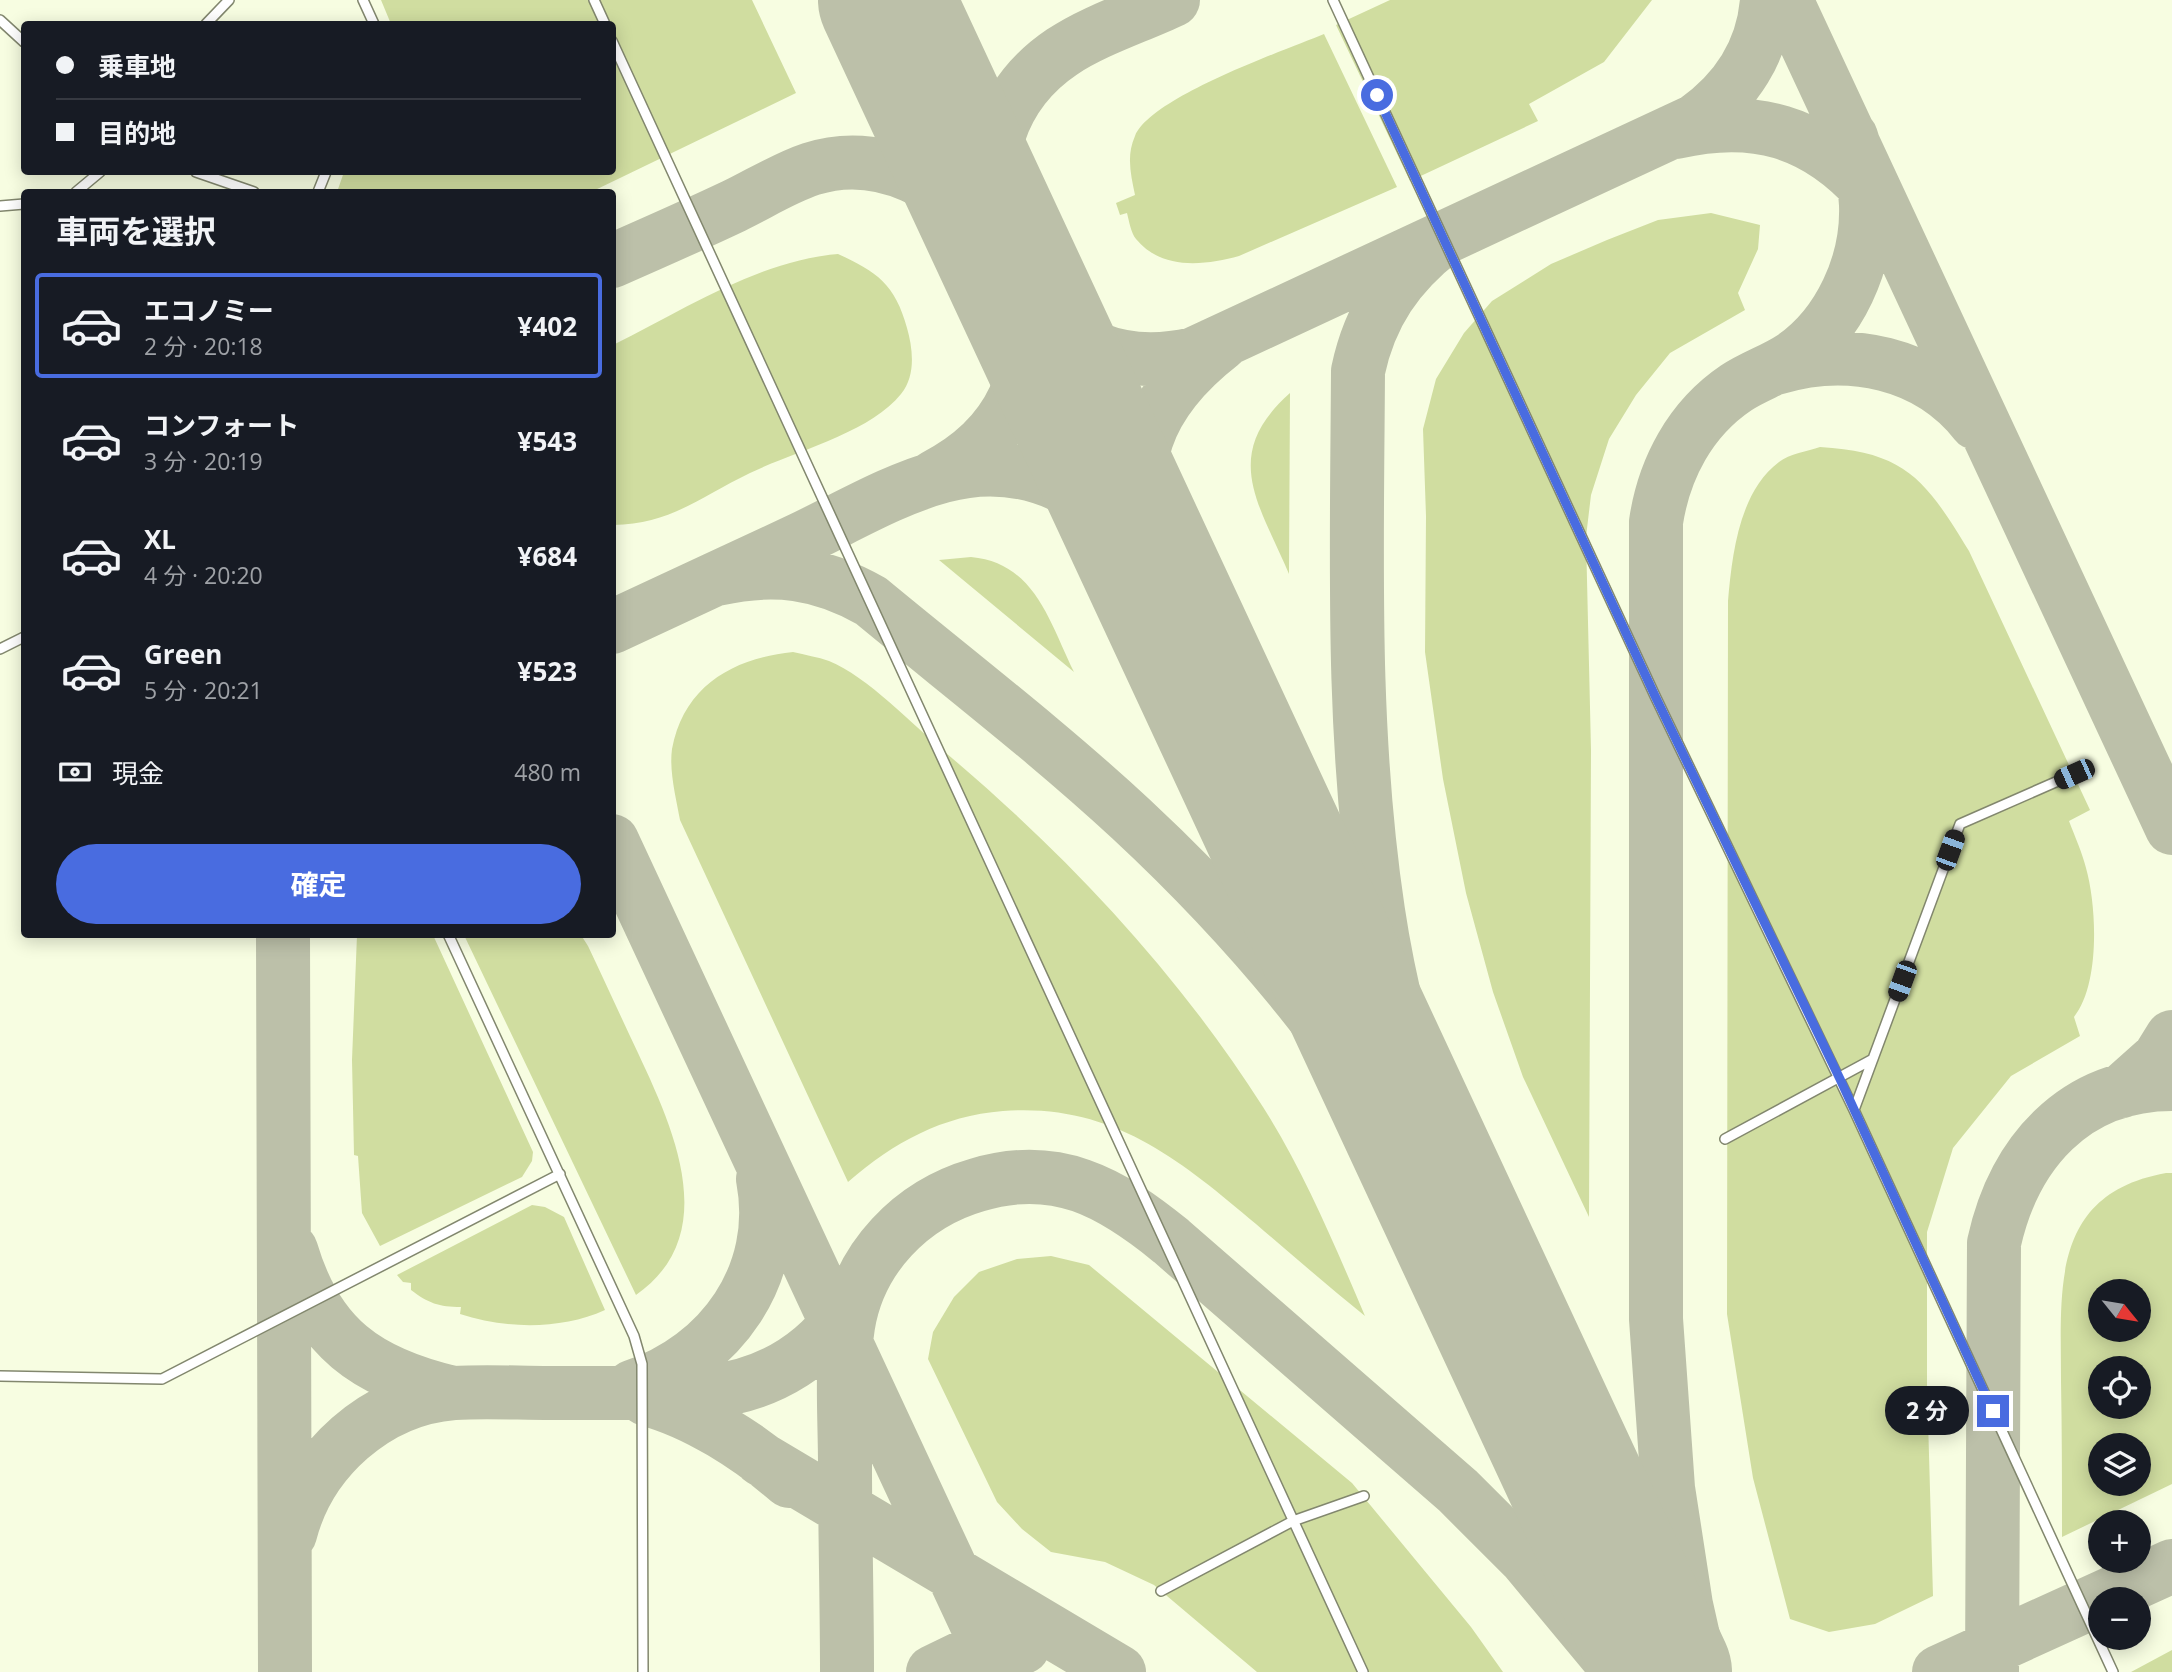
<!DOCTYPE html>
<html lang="ja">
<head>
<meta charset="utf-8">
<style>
  :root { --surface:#171b24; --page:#20242c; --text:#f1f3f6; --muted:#9ea1a6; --line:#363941; --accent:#496ce0 }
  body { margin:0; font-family:"Open Sans","Noto Sans JP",sans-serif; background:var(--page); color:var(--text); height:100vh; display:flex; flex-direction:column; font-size:26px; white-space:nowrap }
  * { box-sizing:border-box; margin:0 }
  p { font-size:23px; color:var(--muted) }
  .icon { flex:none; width:38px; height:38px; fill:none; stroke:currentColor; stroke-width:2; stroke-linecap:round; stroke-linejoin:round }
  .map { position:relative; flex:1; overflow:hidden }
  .details { position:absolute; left:21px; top:189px; width:595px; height:749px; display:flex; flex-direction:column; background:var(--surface); border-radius:7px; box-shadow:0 4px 18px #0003 }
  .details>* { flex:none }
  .top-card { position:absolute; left:21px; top:21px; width:595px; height:154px; border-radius:7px; box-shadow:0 4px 18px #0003; display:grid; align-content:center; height:154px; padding:0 35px; background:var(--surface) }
  .needle { width:46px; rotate:120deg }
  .tools { position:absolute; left:2088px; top:1279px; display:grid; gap:14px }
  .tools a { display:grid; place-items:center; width:63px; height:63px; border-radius:50%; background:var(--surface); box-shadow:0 4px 18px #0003; font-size:35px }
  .end { position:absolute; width:32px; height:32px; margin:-16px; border:9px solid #496ce0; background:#fff; box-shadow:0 0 0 4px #fff }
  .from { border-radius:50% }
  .bubble { position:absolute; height:49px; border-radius:24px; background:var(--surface); box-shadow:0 4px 18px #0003; font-size:23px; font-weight:700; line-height:49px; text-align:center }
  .car { position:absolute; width:21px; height:42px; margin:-21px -10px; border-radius:9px; box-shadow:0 0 5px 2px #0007; background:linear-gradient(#222 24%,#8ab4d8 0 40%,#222 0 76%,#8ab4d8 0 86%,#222 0) }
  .top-card b { display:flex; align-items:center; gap:24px; height:66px; font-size:26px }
  .top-card b+b { border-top:2px solid var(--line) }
  .top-card i { width:18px; height:18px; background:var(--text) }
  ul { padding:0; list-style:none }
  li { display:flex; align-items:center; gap:21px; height:105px; margin:0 14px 10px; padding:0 21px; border:4px solid transparent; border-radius:7px }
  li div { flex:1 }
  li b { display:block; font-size:26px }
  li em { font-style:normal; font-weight:700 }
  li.on { border-color:var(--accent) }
  li>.icon { width:63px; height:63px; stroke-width:1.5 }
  h2 { padding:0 35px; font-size:32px; line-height:84px }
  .pay { display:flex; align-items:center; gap:18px; height:77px; padding:0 35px; font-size:26px }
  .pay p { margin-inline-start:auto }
  .button { display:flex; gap:14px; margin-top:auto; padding:14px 35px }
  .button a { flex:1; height:80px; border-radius:42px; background:var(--accent); color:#fff; font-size:28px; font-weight:700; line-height:80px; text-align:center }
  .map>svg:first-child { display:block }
  .green { fill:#d0dda0; fill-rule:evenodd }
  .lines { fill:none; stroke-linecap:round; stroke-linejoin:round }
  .taxiway { stroke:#bcc0a9; stroke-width:54 }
  .runway { stroke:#bcc0a9; stroke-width:136 }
  .service-casing { stroke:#82876e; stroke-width:12 }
  .service { stroke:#fff; stroke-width:9 }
  .route { stroke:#496ce0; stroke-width:9 }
</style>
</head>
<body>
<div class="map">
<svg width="2172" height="1672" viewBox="0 0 2172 1672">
  <rect width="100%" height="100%" fill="#f7fde1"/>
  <!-- green -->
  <path class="green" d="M381,0H752L796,93L591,192H337L344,172H612V24H391Z
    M1390,0H1652L1604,62L1529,104L1538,121L1410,181L1336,25Z
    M1324,34L1397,187L1239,256C1206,265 1162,271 1136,239C1131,233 1129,221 1127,213L1120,215L1116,203L1135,195C1131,175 1126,156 1135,136C1151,97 1283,51 1324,34Z
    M1711,213L1760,225L1758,249L1738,293L1745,310L1670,353L1636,395L1609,439L1591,495L1586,537L1591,750L1589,1217L1523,1077L1493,992L1466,893L1443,779L1425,652L1426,516L1423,429L1436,379L1464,333L1492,301L1551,264L1607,240L1658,220Z
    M838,254C877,272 895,284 907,328C913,349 916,376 901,394C870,433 795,451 750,473C700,497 671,524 613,525V345C684,310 757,261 838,254Z
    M1290,393L1289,574C1259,503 1220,455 1290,393Z
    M1820,447C1907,452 1926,481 1969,551L2090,810L2069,821C2075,837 2082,852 2086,868C2097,907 2100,985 2074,1017L2080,1036L2011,1076L1953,1148L1927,1232V1384L1933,1596L1875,1624L1829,1632L1790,1619L1753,1478L1727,1314L1728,601C1732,555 1739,492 1779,462C1789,454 1808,451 1820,447Z
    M971,557C1035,563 1049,621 1074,672L939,560Z
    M793,652C805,655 818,657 829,661C867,676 914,726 946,753C1068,856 1177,972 1263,1107C1304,1171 1335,1246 1365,1316C1328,1286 1292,1255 1256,1224C1178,1158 1111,1103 1003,1111C942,1116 894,1142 848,1182L680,820C676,798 669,771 672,749C684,685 734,658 793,652Z
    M357,935H433L533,1152L532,1161L522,1177L380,1246L362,1213L358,1156L354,1155L352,1060Z
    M464,935H581L588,946C605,982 621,1017 638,1053C673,1128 723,1234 636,1295Z
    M2166,1173H2172V1484L2062,1537C2062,1485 2062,1433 2061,1381C2061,1289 2050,1194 2166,1173ZM2100,1292H2138V1330H2100ZM2100,1368H2138V1407H2100ZM2100,1446H2138V1484H2100Z
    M532,1205L545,1207L564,1217L605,1310C561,1330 505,1329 460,1314L461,1307C439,1307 428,1303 411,1290V1283L403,1282L397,1275Z
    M1051,1256L1089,1265L1352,1483L1471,1627L1503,1672H1257L1154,1585L1105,1562L1051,1552L1022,1529L997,1502L928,1359L933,1332L954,1297L979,1272L1017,1259Z
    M2172,1650V1672H2131Z"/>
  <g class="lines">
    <!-- taxiway -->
    <path class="taxiway" d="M1786,0L2172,828
      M1676,132C1754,114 1815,131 1869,191
      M995,236C981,164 998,95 1062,52C1095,30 1137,17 1173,0
      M1443,239C1398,274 1370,314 1358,371C1357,552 1351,732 1378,911C1396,1032 1436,1149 1474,1264
      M612,261C653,243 694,225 734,206C759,194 784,178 811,169C883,146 946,187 995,236
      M1021,287C1066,346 1120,371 1194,354L1695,121C1736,92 1763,51 1767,0
      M1776,368C1848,346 1928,362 1976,423
      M934,477C1010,438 1043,370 1021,287
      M1147,560C1124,466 1144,404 1221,344
      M717,579C774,566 820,572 871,601C958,673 1048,742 1131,819C1245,925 1349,1049 1427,1184
      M612,627C675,598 738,568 801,539C847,517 894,489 943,476C1025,453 1104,493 1148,563
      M612,841L999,1672
      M283,934L285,1672
      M2122,1091L2159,1058L2172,1037
      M291,1250C317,1338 367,1373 453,1393
      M632,1387C721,1358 781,1274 763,1179
      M646,1399C696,1412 750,1447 789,1481
      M761,1459L1119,1672
      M290,1534C309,1460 376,1399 454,1393C486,1391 518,1393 550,1393C602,1393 654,1393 706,1392C770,1386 825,1352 855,1295
      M1645,1631L1654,1672
      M847,1672C847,1603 845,1534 845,1465C845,1419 841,1371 848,1326C859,1258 911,1204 977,1185C1056,1161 1111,1192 1171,1241L1458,1491L1526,1559L1620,1672
      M933,1672L966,1656L1023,1647
      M1701,1672L1686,1605L1668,1488L1656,1319V522C1664,469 1690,419 1736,388C1754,376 1774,370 1792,358C1840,325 1868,263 1866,205C1865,181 1858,159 1851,137
      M1939,1672L2172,1566
      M1992,1672L1994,1243C2014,1153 2074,1084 2172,1084"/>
    <!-- runway -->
    <path class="runway" d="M886,0L1664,1672"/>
    <!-- service casing -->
    <g class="service-casing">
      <path id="service" d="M363,0L374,24
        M594,0L605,24
        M1333,0L1656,698L1854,1110L2113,1672
        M0,20L24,42
        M206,24L229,0
        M612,41L1363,1672
        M196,172L254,192
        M76,192L100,172
        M318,192L326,172
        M0,206L24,204
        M0,649L24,637
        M448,934L634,1336L642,1364L643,1672
        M1854,1110L1960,824L2074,774
        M1725,1139L1873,1059
        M0,1376L162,1379L560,1174
        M1161,1591L1293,1521L1364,1496"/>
    </g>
    <!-- service -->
    <use href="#service" class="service"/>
  </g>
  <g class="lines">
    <!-- route -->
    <path class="route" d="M1377,95L1656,698L1840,1079L1993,1411"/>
  </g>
</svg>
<div class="tools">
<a><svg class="needle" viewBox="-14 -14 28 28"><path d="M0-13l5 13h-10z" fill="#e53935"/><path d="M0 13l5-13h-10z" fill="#9ea1a6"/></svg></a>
<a><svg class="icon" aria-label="locate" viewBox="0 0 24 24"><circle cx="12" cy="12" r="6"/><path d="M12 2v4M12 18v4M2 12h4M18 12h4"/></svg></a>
<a><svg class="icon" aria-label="layers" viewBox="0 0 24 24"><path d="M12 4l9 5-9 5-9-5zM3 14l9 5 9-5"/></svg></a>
<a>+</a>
<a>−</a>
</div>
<i class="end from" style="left:1377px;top:95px"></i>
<i class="end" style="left:1993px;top:1411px"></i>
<div class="bubble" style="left:1885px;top:1386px;width:84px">2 分</div>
<i class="car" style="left:2074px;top:774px;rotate:246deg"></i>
<i class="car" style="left:1950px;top:850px;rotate:20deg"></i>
<i class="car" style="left:1902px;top:981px;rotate:200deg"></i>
<div class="top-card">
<b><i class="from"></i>乗車地</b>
<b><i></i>目的地</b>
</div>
<section class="details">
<h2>車両を選択</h2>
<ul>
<li class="on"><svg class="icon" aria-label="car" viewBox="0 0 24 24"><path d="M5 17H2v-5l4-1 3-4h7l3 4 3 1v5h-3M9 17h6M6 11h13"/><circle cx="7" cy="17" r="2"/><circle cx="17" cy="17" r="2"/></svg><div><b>エコノミー</b><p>2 分 · 20:18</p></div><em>¥402</em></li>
<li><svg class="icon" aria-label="car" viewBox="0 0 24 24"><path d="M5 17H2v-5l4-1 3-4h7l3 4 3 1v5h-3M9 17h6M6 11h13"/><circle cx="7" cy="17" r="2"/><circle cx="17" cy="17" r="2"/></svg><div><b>コンフォート</b><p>3 分 · 20:19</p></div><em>¥543</em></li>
<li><svg class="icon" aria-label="car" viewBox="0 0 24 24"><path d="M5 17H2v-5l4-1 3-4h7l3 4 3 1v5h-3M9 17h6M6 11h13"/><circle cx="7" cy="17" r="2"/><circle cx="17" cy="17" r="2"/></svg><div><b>XL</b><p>4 分 · 20:20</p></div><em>¥684</em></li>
<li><svg class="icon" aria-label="car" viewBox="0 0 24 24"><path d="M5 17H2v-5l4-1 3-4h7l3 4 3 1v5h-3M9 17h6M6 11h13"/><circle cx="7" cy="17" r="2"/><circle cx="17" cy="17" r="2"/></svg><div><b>Green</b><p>5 分 · 20:21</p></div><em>¥523</em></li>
</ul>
<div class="pay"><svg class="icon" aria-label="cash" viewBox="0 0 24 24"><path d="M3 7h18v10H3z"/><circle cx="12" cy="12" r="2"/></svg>現金<p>480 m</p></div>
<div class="button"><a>確定</a></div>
</section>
</div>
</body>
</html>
